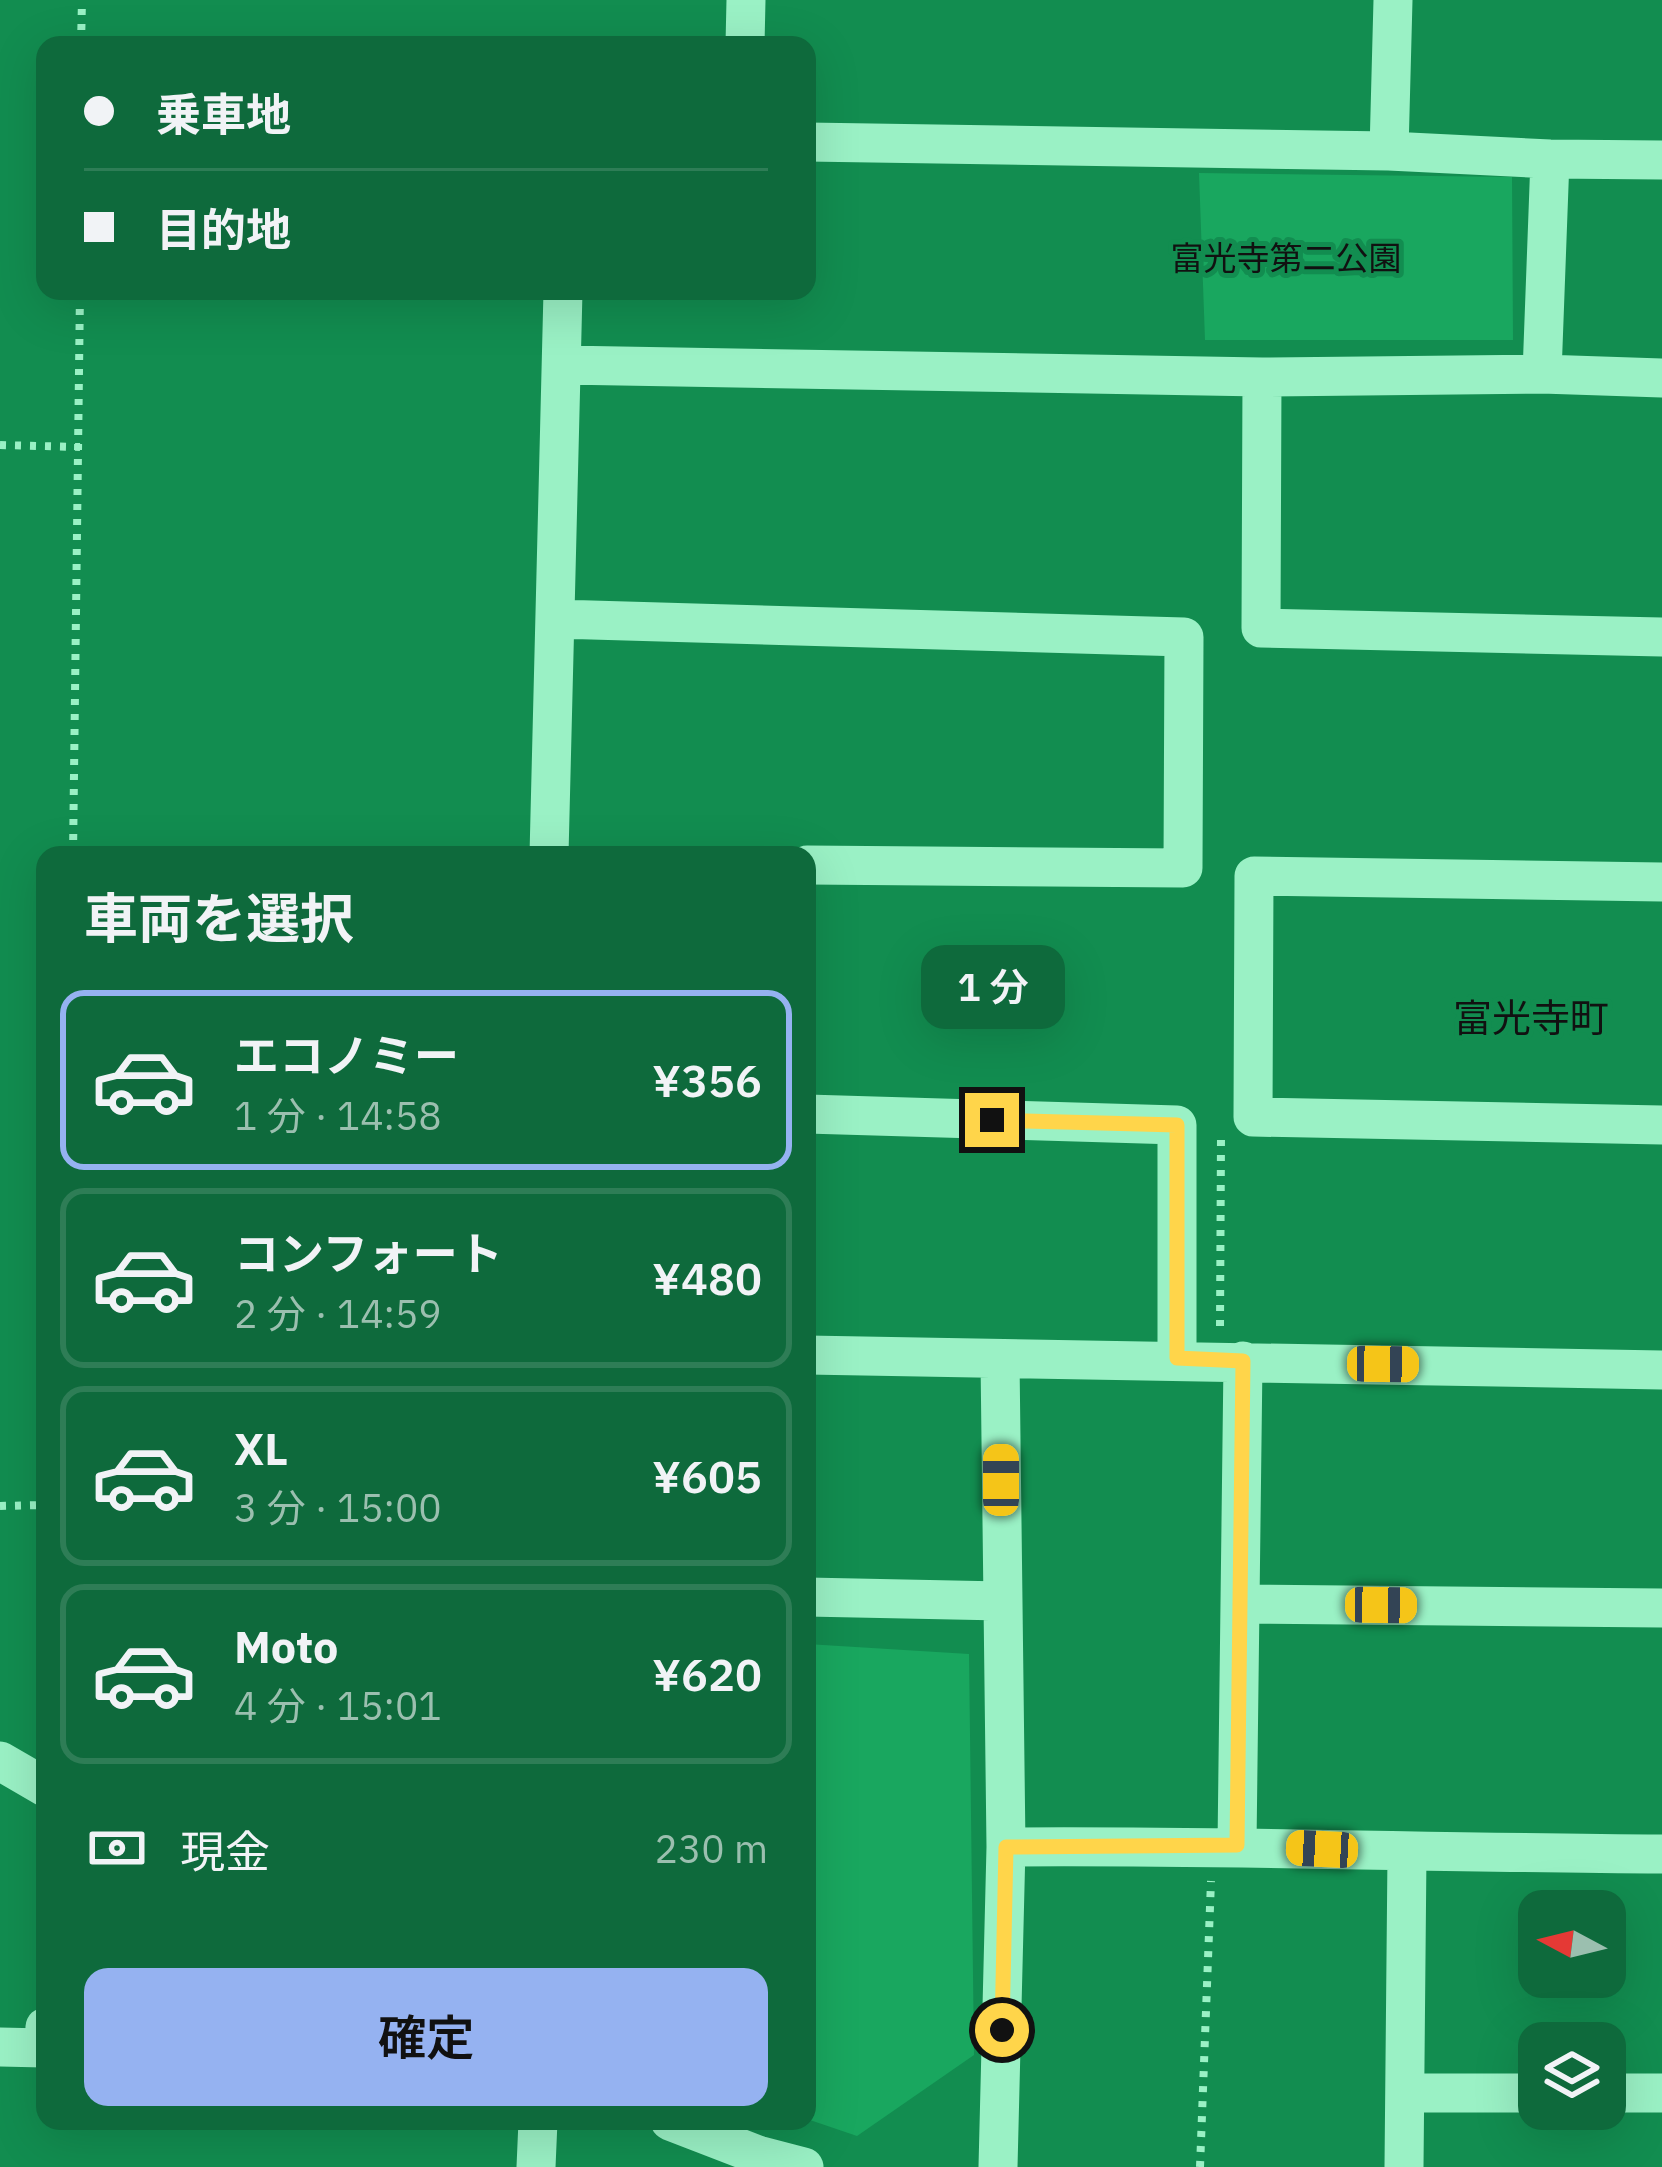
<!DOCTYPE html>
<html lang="ja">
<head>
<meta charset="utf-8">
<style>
  :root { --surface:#0e6a3c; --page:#1c7247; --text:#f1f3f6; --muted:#9bbfaf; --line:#2e7d56; --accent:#95b2f1 }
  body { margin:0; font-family:"IBM Plex Sans","Noto Sans JP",sans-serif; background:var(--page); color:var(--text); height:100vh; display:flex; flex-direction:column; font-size:45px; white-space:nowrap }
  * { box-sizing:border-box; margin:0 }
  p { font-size:39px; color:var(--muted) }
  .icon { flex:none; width:66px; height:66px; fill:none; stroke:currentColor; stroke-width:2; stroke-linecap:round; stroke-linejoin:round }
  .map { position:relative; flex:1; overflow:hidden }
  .drawer { position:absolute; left:36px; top:846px; width:780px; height:1284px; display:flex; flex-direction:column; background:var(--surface); border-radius:24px; box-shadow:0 12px 48px #0002 }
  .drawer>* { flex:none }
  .banner { position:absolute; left:36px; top:36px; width:780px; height:264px; border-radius:24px; box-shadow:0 12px 48px #0002; display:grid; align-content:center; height:264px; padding:0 48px; background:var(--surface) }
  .needle { width:78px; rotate:277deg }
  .buttons { position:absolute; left:1518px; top:1890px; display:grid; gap:24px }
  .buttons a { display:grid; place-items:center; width:108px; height:108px; border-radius:24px; background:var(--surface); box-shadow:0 12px 48px #0002; font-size:60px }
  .end { position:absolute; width:54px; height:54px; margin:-27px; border:15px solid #ffd54a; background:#111; box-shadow:0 0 0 6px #111 }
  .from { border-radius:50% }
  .bubble { position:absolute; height:84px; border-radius:24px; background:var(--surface); box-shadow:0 12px 48px #0002; font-size:39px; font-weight:600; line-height:84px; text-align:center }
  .car { position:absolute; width:36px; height:72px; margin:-36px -18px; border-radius:15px; box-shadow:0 0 9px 3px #0007; background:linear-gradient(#f5c518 24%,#345 0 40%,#f5c518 0 76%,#345 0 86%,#f5c518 0) }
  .banner b { display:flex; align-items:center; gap:42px; height:114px; font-size:45px }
  .banner b+b { border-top:3px solid var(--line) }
  .banner i { width:30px; height:30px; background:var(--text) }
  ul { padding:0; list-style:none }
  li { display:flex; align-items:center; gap:36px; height:180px; margin:0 24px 18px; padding:0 24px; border:6px solid var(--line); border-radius:24px }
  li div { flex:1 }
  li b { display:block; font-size:45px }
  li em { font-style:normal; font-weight:600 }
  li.active { border-color:var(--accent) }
  li>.icon { width:108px; height:108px; stroke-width:1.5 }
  h2 { padding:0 48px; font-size:54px; line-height:144px }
  .pay { display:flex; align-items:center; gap:30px; height:132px; padding:0 48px; font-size:45px }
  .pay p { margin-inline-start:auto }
  .button { display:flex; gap:24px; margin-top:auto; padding:24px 48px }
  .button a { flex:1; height:138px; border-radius:24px; background:var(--accent); color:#111; font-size:48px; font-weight:600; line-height:138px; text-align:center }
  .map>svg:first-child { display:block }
  .green { fill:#19a75f }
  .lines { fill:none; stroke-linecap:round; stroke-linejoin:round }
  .path { stroke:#9af1c5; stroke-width:8; stroke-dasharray:6 9; stroke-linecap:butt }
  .minor { stroke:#9af1c5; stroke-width:39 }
  .route { stroke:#ffd54a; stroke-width:15 }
  .labels { text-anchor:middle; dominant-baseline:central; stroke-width:10; stroke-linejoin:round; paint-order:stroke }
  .park-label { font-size:33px; fill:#111; stroke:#128d50 }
  .quarter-label { font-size:39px; fill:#111; stroke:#128d50 }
</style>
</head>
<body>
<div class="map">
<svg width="1662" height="2167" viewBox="0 0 1662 2167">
  <rect width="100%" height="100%" fill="#128d50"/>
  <!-- green -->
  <path class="green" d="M1199,173L1512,177L1513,340H1205Z
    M807,1644L969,1654L974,2055L857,2136L807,2119Z"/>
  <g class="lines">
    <!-- path -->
    <path class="path" d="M81,45L82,0
      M0,445L80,447
      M73,855L80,291
      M1220,1326L1221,1137
      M0,1506L45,1505
      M1200,2167L1211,1881"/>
    <!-- minor -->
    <path class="minor" d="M745,45L746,0
      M807,142L1389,151L1550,159L1662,160
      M1389,151L1393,0
      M563,365L1262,377L1542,374L1662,378
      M1542,374L1550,159
      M1262,377L1261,628L1662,637
      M557,619L1184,637L1183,868L807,865
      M549,855L563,291
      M1662,882L1254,876L1253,1117L1662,1125
      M807,1114L1177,1125V1358
      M807,1355L1662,1370
      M807,1597L1002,1601
      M1241,1604L1662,1608
      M0,1761L45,1787
      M1237,1845L1243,1361
      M1006,1847C1225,1845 1443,1853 1662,1854
      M0,2047L44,2048L45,2027
      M1407,2093H1539
      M1605,2093H1662
      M670,2121L758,2155L804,2167
      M536,2167L538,2121
      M998,2167L1006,1847L1000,1359
      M1404,2167L1407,1853"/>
  </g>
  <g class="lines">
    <!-- route -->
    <path class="route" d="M992,1120L1177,1125V1358L1243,1361L1237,1845L1006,1847L1002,2030"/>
  </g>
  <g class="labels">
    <!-- park labels -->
    <g class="park-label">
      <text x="1286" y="257">富光寺第二公園</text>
    </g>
    <!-- quarter labels -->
    <g class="quarter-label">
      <text x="1531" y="1017">富光寺町</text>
    </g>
  </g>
</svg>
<div class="buttons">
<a><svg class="needle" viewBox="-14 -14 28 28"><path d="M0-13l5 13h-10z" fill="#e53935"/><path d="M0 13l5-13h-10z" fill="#9bbfaf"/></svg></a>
<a><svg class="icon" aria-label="layers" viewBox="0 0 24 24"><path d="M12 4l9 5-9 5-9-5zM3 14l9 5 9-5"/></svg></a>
</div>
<i class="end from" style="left:1002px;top:2030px"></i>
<i class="end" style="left:992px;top:1120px"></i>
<div class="bubble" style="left:921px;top:945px;width:144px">1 分</div>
<i class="car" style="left:1383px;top:1364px;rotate:91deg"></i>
<i class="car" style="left:1001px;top:1480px;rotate:0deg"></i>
<i class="car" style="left:1381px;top:1605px;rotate:91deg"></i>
<i class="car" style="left:1322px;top:1849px;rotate:273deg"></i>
<div class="banner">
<b><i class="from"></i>乗車地</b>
<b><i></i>目的地</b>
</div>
<section class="drawer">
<h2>車両を選択</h2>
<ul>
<li class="active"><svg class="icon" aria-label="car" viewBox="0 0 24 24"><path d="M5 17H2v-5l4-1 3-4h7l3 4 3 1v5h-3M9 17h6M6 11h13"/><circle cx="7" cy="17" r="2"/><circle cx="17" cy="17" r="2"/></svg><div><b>エコノミー</b><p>1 分 · 14:58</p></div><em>¥356</em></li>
<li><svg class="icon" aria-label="car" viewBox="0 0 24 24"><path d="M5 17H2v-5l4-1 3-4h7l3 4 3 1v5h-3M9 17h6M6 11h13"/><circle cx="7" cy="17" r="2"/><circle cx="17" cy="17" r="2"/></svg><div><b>コンフォート</b><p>2 分 · 14:59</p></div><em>¥480</em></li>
<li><svg class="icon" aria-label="car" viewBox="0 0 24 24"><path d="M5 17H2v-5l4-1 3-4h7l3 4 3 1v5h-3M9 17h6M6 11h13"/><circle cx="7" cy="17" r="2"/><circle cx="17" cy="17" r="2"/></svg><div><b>XL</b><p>3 分 · 15:00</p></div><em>¥605</em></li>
<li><svg class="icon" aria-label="car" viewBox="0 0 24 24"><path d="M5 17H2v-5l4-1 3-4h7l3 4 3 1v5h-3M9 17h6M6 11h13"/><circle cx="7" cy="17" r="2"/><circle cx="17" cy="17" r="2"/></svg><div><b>Moto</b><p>4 分 · 15:01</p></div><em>¥620</em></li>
</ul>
<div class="pay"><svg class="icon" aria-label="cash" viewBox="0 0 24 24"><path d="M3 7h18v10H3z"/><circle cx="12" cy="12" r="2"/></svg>現金<p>230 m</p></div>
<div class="button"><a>確定</a></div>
</section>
</div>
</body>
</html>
